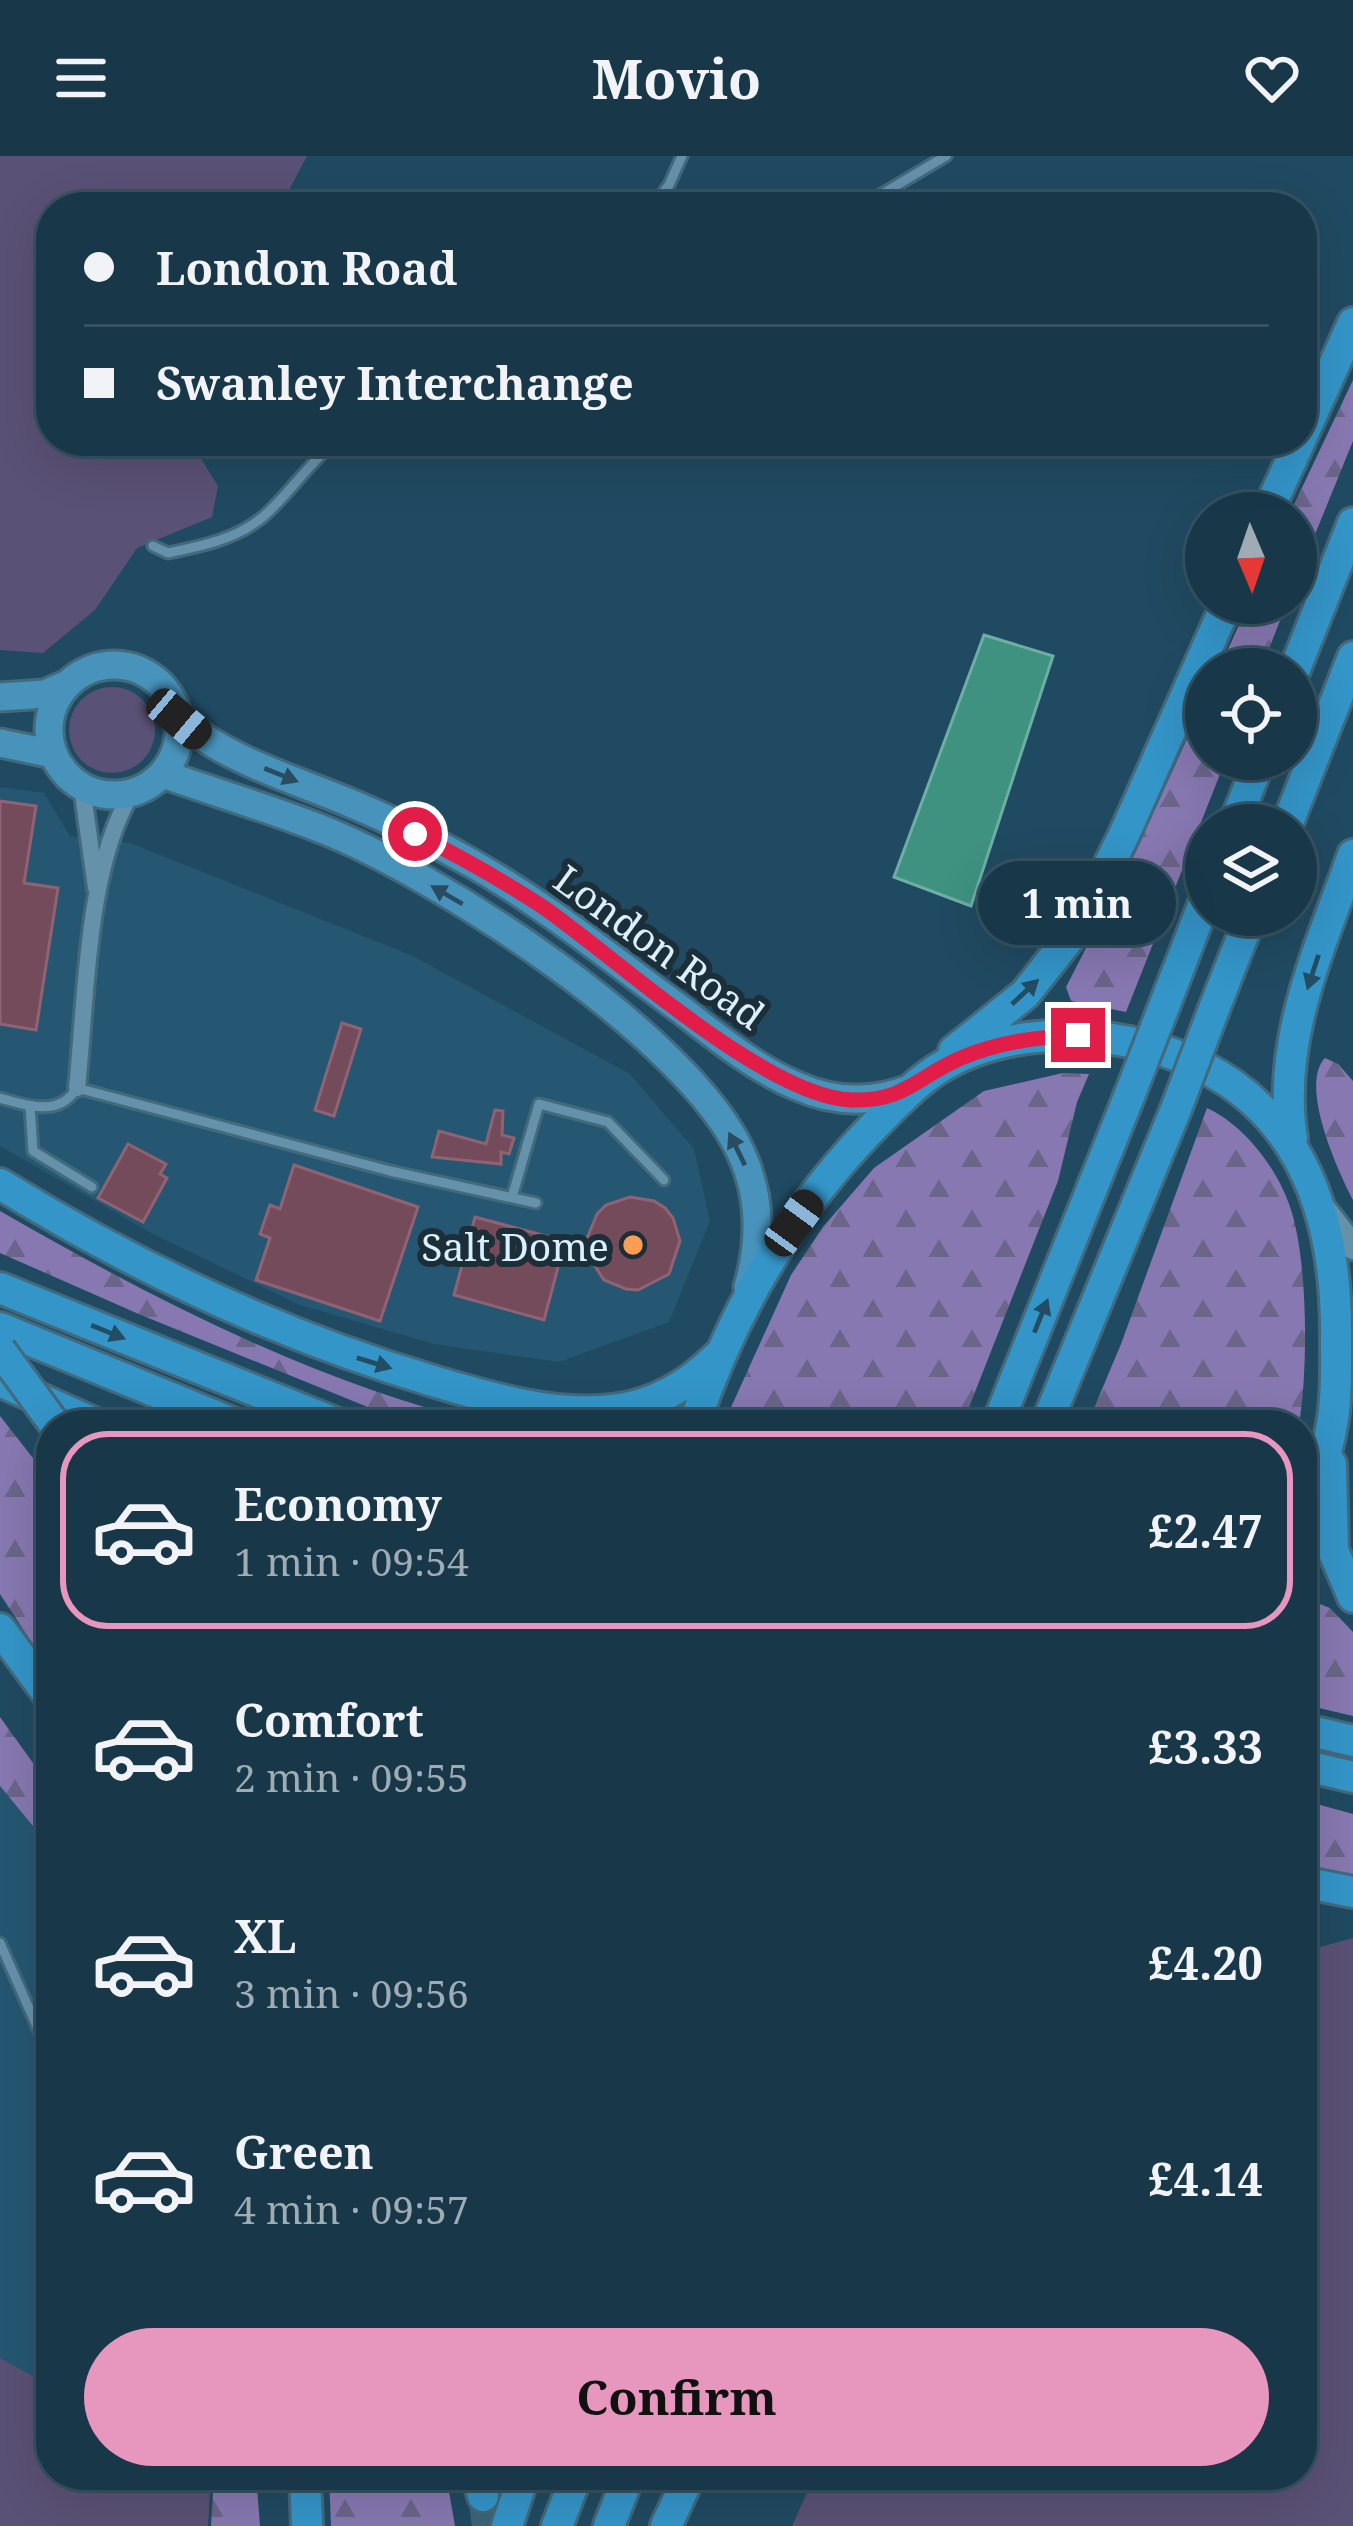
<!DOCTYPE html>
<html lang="en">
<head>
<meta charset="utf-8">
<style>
  :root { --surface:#183849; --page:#254353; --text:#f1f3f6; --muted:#9facb4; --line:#365261; --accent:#e797bd }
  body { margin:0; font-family:"Noto Serif",serif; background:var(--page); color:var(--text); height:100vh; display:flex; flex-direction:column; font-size:45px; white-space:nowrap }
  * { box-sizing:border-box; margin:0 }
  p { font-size:39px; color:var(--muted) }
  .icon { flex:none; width:66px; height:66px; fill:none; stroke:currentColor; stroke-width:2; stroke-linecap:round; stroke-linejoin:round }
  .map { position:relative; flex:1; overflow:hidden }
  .side { position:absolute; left:36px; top:1254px; width:1281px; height:1080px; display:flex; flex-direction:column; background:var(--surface); border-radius:48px; box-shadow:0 12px 48px #0002,0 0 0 3px var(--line) }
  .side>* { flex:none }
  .banner { position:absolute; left:36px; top:36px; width:1281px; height:264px; border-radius:48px; box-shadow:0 12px 48px #0002,0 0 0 3px var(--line); display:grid; align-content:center; height:264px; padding:0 48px; background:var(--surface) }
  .needle { width:78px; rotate:178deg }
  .controls { position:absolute; left:1185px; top:336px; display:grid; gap:24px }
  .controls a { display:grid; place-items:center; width:132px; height:132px; border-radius:50%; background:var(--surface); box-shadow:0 12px 48px #0002,0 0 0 3px var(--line); font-size:60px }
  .end { position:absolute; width:54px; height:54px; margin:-27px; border:15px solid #e11d48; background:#fff; box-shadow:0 0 0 6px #fff }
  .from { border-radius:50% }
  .bubble { position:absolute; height:84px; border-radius:42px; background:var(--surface); box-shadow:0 12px 48px #0002,0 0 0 3px var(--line); font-size:39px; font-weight:700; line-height:84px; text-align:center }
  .car { position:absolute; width:36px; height:72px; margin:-36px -18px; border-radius:15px; box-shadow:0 0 9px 3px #0007; background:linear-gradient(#222 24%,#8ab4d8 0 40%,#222 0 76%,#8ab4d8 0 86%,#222 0) }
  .banner b { display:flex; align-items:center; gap:42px; height:114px; font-size:45px }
  .banner b+b { border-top:3px solid var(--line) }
  .banner i { width:30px; height:30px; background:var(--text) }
  ul { padding:21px 0 0; list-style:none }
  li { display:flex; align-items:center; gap:36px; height:198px; margin:0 24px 18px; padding:0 24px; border:6px solid transparent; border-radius:48px }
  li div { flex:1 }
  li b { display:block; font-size:45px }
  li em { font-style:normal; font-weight:700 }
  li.selected { border-color:var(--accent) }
  li>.icon { width:108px; height:108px; stroke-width:1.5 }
  .action { display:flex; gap:24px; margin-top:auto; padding:24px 48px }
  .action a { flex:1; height:138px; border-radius:72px; background:var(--accent); color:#111; font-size:48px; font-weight:700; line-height:138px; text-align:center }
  header { display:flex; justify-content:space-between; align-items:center; height:156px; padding:0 48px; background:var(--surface); font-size:54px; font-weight:700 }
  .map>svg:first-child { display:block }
  .built { fill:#255772 }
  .green { fill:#5a5176 }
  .forest { fill:url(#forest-firs) }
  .water { fill:#3e927f; stroke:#6daea5; stroke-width:3 }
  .building { fill:#744b5a; stroke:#8f6373; stroke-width:3 }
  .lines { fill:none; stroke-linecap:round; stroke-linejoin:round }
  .highway-tunnel { stroke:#3c6379; stroke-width:30; stroke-dasharray:30 15; stroke-linecap:butt }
  .lane-casing { stroke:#42697c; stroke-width:15 }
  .street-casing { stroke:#42697c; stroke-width:22 }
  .secondary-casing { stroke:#42697c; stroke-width:30 }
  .primary-casing { stroke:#42697c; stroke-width:33 }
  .highway-casing { stroke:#42697c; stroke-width:36 }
  .lane { stroke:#6691ab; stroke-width:9 }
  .street { stroke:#6691ab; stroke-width:16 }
  .secondary { stroke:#6691ab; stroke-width:24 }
  .primary { stroke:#4893bc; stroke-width:27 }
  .highway { stroke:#3495c8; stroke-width:30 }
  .highway-bridge-casing { stroke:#42697c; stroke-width:36; stroke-linecap:butt }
  .highway-bridge { stroke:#3495c8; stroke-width:30 }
  .oneway { fill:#294c60 }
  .oneway2 { fill:#234d63 }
  .route { stroke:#e11d48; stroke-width:15 }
  .poi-dot { fill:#fd9d54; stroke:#1c2e38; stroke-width:4.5 }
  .labels { text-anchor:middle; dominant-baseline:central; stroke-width:12; stroke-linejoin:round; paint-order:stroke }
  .street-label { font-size:39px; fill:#daf0fe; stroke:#1c2e38 }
  .poi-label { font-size:39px; fill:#daf0fe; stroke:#1c2e38; text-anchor:end }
</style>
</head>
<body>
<header><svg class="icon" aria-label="menu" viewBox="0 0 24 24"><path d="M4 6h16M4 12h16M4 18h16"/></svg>Movio<svg class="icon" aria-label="heart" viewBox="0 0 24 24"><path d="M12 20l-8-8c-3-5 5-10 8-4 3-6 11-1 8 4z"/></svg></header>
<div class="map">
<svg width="1353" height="2370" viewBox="0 0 1353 2370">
  <defs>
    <pattern id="forest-firs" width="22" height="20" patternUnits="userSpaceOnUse" patternTransform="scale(3)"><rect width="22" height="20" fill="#8778b1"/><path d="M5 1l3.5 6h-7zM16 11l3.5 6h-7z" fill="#6b6589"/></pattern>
  </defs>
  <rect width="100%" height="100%" fill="#204a61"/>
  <!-- built -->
  <path class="built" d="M0,631L44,637L70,680L130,687L411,799L630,918L694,993L710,1065L669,1166L559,1206L434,1188L300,1149L151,1077L0,990Z
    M0,1630L51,1692V2230L0,2202Z"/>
  <!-- green -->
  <path class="green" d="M0,0H307L280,51H51V285H190L218,330L212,361L137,392L95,454L43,497L0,494Z
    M69 574a43 43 0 1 1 86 0a43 43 0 1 1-86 0Z
    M1353,1782V2370H792L815,2319H1302V1796Z
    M0,2202L51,2230V2319H211L208,2370H0Z"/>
  <!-- forest -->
  <path class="forest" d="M1353,224V285L1296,425V357H1290Z
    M1249,447H1287L1261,513H1219Z
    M1206,541V603H1226L1126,856L1071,845L1066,831L1136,695Z
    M1325,902L1338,908L1353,925V1044C1337,1013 1299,929 1325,902Z
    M1063,917L1089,918L1077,946L1058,1025L962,1269H723L791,1119L823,1071L874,1012L984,935Z
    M1207,952C1246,970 1280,1016 1292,1057C1308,1111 1308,1214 1299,1269H1087L1121,1188Z
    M0,1055C153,1143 317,1228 490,1269H412L141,1159L0,1097Z
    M0,1260L51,1325V1516L0,1438Z
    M1317,1447L1330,1452L1353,1476V1560L1302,1548V1458Z
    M0,1561L51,1632V1692L0,1630Z
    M1302,1644L1353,1658V1721L1311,1713L1302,1707Z
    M214,2319H256L260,2370H211Z
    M329,2319H446L455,2370H331Z"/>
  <!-- water -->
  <path class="water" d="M984,479L1053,500L971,750L894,721Z"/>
  <!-- building -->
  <path class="building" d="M0,645L36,650L24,727L58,732L36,874L0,868Z
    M342,867L361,873L334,960L315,954Z
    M495,954L503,955L502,979L514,982L509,998L501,996V1008L432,1001L439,975L486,988Z
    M128,988L166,1008L160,1018L167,1022L143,1066L98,1042Z
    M294,1009L418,1051L380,1165L256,1124L270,1082L260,1078L270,1049L280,1053Z
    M630,1041L654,1045L665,1052L673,1062L680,1085L669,1118L638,1134L626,1133L604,1124L583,1092L597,1058L606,1049Z
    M475,1061L565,1085L544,1164L454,1139Z"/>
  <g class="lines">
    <!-- highway-tunnel -->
    <path class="highway-tunnel" d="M483,2340L487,2370"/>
    <!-- lane casing -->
    <g class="lane-casing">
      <path id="lane" d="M652,51L669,29L682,0
        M860,51L946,0
        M395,285C441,299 486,298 532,285
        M153,390L168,397C202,390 237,383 264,360C290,337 309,307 336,285
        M0,942C28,950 59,961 77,932L390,1015L536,1047
        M30,950L33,995L92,1031
        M512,1041L539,948L608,966L664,1024
        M0,1787L51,1902"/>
    </g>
    <!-- street casing -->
    <g class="street-casing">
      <path id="street" d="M82,631L96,732
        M77,932C86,845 86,713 131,638"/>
    </g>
    <!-- secondary casing -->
    <g class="secondary-casing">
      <path id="secondary" d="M1322,1051L1353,1091"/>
    </g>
    <!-- primary casing -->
    <g class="primary-casing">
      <path id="primary" d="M49 574a65 65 0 1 1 130 0a65 65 0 1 1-130 0Z
        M0,541L45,538L68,528
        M179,563C228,605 291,622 350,647C392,664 434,686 473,708C547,750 614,805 683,855C718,882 756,913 797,930C835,947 874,947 912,932
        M0,587L53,598
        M163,618C214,636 268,652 319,672C436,717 689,881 741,997C761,1040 761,1086 748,1131"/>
    </g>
    <!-- highway casing -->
    <g class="highway-casing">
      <path id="highway" d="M1302,280L1353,167
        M1267,357L1300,285
        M1295,513L1353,367
        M1234,669L1260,603
        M1287,669L1353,501
        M1170,835L1206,742
        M1214,853L1251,759
        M954,895L1025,838L1078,771L1124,679L1227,447
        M1292,982C1276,885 1321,789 1353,699
        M0,1028C138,1113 278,1179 433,1225C490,1242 553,1261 613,1254C655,1249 687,1230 717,1201
        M0,1132L340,1269
        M0,1172L237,1269
        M0,1225L98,1269
        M694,1269C733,1153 794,1049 882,962C899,945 916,927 936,914C991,878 1068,873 1130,886C1286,919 1338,1036 1336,1184C1336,1214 1337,1245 1331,1274C1325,1307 1312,1339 1302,1370
        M997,1269L1130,938
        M1046,1269L1176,953
        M1331,1308L1333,1394L1353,1441
        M0,1473L51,1542
        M1302,1573L1353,1585
        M1302,1609L1353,1621
        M1302,1726L1353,1736
        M305,2319L307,2370
        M477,2319L483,2340
        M507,2370L524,2319
        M557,2370L577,2319
        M609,2370L629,2319
        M666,2370L690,2319"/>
    </g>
    <!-- lane -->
    <use href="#lane" class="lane"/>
    <!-- street -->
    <use href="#street" class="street"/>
    <!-- secondary -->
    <use href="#secondary" class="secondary"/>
    <!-- primary -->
    <use href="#primary" class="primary"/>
    <!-- highway -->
    <use href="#highway" class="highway"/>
    <!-- highway-bridge casing -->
    <g class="highway-bridge-casing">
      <path id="highway-bridge" d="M1130,938L1170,835
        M1176,953L1214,853
        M0,1194L55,1269"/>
    </g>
    <!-- highway-bridge -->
    <use href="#highway-bridge" class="highway-bridge"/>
  </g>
  <!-- one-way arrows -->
  <defs><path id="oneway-solid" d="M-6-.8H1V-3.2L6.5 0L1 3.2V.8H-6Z" transform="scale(3)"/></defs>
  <g class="oneway">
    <use href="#oneway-solid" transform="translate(281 619) rotate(22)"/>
    <use href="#oneway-solid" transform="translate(447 739) rotate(-150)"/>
    <use href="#oneway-solid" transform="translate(737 993) rotate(-116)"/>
  </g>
  <g class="oneway2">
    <use href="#oneway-solid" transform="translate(1313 816) rotate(108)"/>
    <use href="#oneway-solid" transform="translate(1025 836) rotate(-43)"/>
    <use href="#oneway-solid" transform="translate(1041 1160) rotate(-68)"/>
    <use href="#oneway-solid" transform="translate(108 1176) rotate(22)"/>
    <use href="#oneway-solid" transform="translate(374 1207) rotate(17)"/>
  </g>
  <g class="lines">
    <!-- route -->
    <path class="route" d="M415,678C459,700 502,724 543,751C618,803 766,941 852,944C905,946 918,920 961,902C999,886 1038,881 1078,879"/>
  </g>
  <!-- markers -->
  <circle class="poi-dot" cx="633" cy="1089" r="12"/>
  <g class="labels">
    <!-- street labels -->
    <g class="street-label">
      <text transform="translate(660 790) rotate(36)">London Road</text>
    </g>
    <!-- poi labels -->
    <g class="poi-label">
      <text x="609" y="1089">Salt Dome</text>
    </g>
  </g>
</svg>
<div class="controls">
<a><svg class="needle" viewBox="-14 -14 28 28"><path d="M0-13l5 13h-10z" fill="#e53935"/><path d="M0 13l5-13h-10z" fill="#9facb4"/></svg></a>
<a><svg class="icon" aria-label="locate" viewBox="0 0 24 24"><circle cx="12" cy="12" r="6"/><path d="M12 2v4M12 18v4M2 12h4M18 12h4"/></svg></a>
<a><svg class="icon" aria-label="layers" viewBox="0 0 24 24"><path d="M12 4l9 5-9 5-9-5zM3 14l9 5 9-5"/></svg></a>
</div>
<i class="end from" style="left:415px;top:678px"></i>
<i class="end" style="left:1078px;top:879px"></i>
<div class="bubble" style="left:978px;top:705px;width:198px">1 min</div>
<i class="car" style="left:179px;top:563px;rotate:130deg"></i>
<i class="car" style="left:794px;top:1067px;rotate:36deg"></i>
<div class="banner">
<b><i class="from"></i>London Road</b>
<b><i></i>Swanley Interchange</b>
</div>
<section class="side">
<ul>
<li class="selected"><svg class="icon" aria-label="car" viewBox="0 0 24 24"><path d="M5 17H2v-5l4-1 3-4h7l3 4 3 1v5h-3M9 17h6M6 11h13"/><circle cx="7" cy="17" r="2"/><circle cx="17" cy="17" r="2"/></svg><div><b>Economy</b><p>1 min · 09:54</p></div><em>£2.47</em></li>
<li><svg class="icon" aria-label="car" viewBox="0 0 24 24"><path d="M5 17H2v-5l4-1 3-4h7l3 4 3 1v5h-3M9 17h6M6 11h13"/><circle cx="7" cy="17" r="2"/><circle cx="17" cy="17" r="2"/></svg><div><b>Comfort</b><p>2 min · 09:55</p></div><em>£3.33</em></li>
<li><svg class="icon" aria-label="car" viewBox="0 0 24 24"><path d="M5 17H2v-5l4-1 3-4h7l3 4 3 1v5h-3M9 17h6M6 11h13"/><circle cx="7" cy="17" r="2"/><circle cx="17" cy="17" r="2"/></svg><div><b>XL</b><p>3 min · 09:56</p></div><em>£4.20</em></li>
<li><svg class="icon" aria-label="car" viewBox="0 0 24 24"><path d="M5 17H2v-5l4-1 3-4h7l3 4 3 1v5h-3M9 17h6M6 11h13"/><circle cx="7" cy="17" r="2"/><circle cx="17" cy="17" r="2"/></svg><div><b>Green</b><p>4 min · 09:57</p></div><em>£4.14</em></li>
</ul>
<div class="action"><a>Confirm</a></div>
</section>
</div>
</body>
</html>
